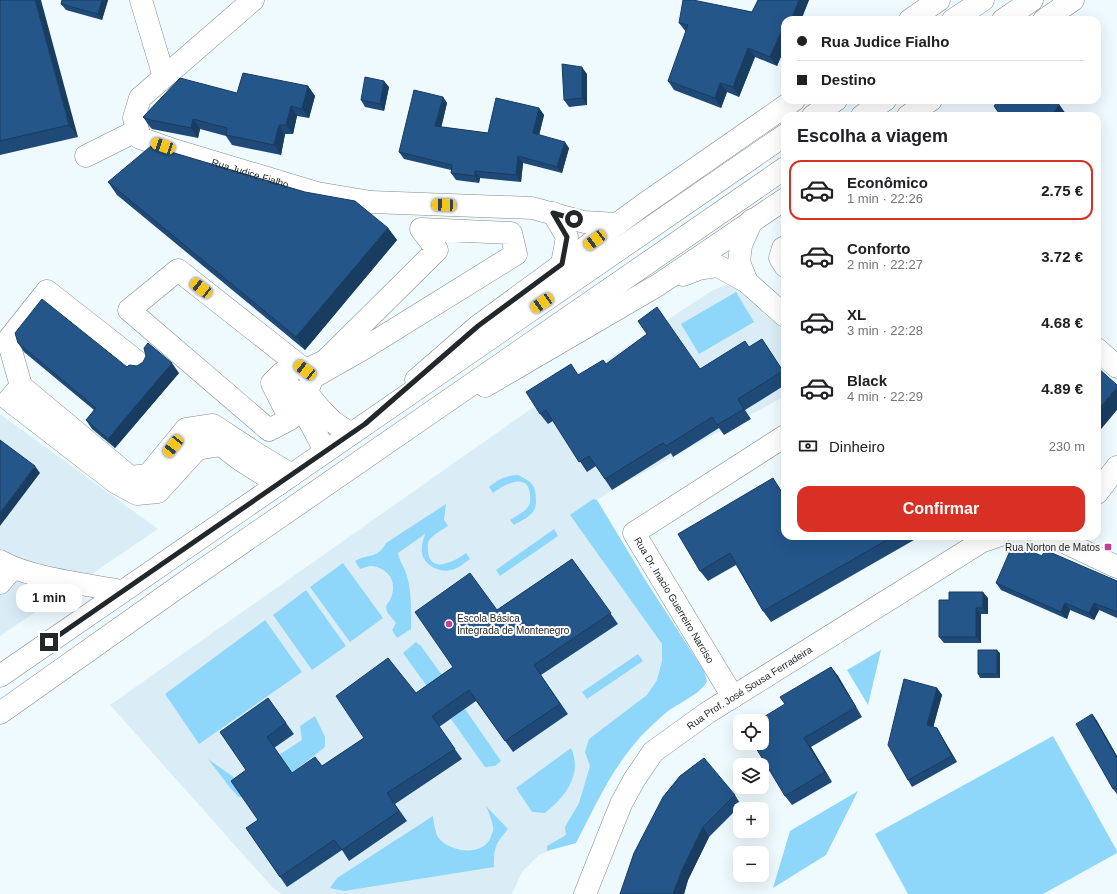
<!DOCTYPE html>
<html lang="pt">
<head>
<meta charset="utf-8">
<style>
  :root { --surface:#fff; --page:#f6f6f6; --text:#202124; --muted:#757577; --line:#e0e0e0; --accent:#d93025 }
  body { margin:0; font-family:Helvetica,sans-serif; background:var(--page); color:var(--text); height:100vh; display:flex; flex-direction:column; font-size:15px; white-space:nowrap }
  * { box-sizing:border-box; margin:0 }
  p { font-size:13px; color:var(--muted) }
  .icon { flex:none; width:22px; height:22px; fill:none; stroke:currentColor; stroke-width:2; stroke-linecap:round; stroke-linejoin:round }
  .map { position:relative; flex:1; overflow:hidden }
  .details { position:absolute; left:781px; top:112px; width:320px; height:428px; display:flex; flex-direction:column; background:var(--surface); border-radius:12px; box-shadow:0 4px 16px #0002 }
  .details>* { flex:none }
  .banner { position:absolute; left:781px; top:16px; width:320px; height:88px; border-radius:12px; box-shadow:0 4px 16px #0002; display:grid; align-content:center; height:88px; padding:0 16px; background:var(--surface) }
  .fabs { position:absolute; left:733px; top:714px; display:grid; gap:8px }
  .fabs a { display:grid; place-items:center; width:36px; height:36px; border-radius:8px; background:var(--surface); box-shadow:0 4px 16px #0002; font-size:20px }
  .end { position:absolute; width:18px; height:18px; margin:-9px; border:5px solid #232729; background:#fff; box-shadow:0 0 0 2px #fff }
  .from { border-radius:50% }
  .bubble { position:absolute; height:28px; border-radius:12px; background:var(--surface); box-shadow:0 4px 16px #0002; font-size:13px; font-weight:600; line-height:28px; text-align:center }
  .car { position:absolute; width:12px; height:24px; margin:-12px -6px; border-radius:5px; box-shadow:0 0 3px 1px #0007; background:linear-gradient(#f5c518 24%,#345 0 40%,#f5c518 0 76%,#345 0 86%,#f5c518 0) }
  .banner b { display:flex; align-items:center; gap:14px; height:38px; font-size:15px }
  .banner b+b { border-top:1px solid var(--line) }
  .banner i { width:10px; height:10px; background:var(--text) }
  ul { padding:0; list-style:none }
  li { display:flex; align-items:center; gap:12px; height:60px; margin:0 8px 6px; padding:0 8px; border:2px solid transparent; border-radius:12px }
  li div { flex:1 }
  li b { display:block; font-size:15px }
  li em { font-style:normal; font-weight:600 }
  li.current { border-color:var(--accent) }
  li>.icon { width:36px; height:36px; stroke-width:1.5 }
  h2 { padding:0 16px; font-size:18px; line-height:48px }
  .pay { display:flex; align-items:center; gap:10px; height:44px; padding:0 16px; font-size:15px }
  .pay p { margin-inline-start:auto }
  .primary-button { display:flex; gap:8px; margin-top:auto; padding:8px 16px }
  .primary-button a { flex:1; height:46px; border-radius:12px; background:var(--accent); color:#fff; font-size:16px; font-weight:600; line-height:46px; text-align:center }
  .map>svg:first-child { display:block }
  .built { fill:#daedf6 }
  .green { fill:#8ed7fa }
  .lines { fill:none; stroke-linecap:round; stroke-linejoin:round }
  .minor-casing { stroke:#818a8f; stroke-width:23 }
  .major-casing { stroke:#818a8f; stroke-width:23 }
  .minor { stroke:#fff; stroke-width:22 }
  .major { stroke:#fff; stroke-width:22 }
  .wall { fill:#1f4a77 }
  .shaded-wall { fill:#193c61 }
  .building { fill:#24568a; stroke:#193c61 }
  .route { stroke:#232729; stroke-width:5 }
  .poi-dot { fill:#be4293; stroke:#fff; stroke-width:1.5 }
  .labels { text-anchor:middle; dominant-baseline:central; stroke-width:4; stroke-linejoin:round; paint-order:stroke }
  .street-label { font-size:10px; fill:#232729; stroke:#fff }
  .poi-label { font-size:10px; fill:#232729; stroke:#fff; text-anchor:end }
</style>
</head>
<body>
<div class="map">
<svg width="1117" height="894" viewBox="0 0 1117 894">
  <rect width="100%" height="100%" fill="#effaff"/>
  <!-- built -->
  <path class="built" d="M735,282L785,332V396L617,487L597,500L644,578L704,671L707,681L705,685L666,713L642,735L628,752L613,772L576,843L556,848L539,855L522,872L512,894H281L272,887L110,705L525,413L713,290Z
    M0,414L158,529L0,636Z"/>
  <!-- green -->
  <path class="green" d="M736,292L754,322L699,354L681,324Z
    M518,475C532,482 536,485 536,501C536,505 535,510 532,513C528,518 520,521 514,525L510,520C516,516 524,512 528,507C531,503 530,499 530,494C528,471 503,485 493,493L489,487C499,479 505,476 518,475Z
    M593,499L597,500L644,578L704,671L707,681C702,693 679,703 668,711C659,718 649,728 641,736C612,768 595,806 576,843L547,851V846L566,835L565,827L579,803L590,766L585,752L589,739L647,695L657,680L662,661V644L570,515Z
    M446,504L444,520L448,526C442,530 434,534 430,539C427,543 428,547 428,551C430,575 455,561 466,553L470,559C464,563 458,569 451,570C439,573 424,565 422,553C421,546 423,540 425,534L398,553C399,561 404,566 406,573C412,591 411,610 411,629L397,638L392,630L396,623L387,612L386,606C399,590 394,569 372,566C368,566 364,568 360,569L355,561C368,553 377,560 386,543Z
    M554,529L558,536L500,576L496,570Z
    M343,563L383,618L350,642L310,587Z
    M306,590L346,646L312,670L273,615Z
    M265,620L302,672L199,744L165,694Z
    M416,642L421,646L449,685L434,696L403,653Z
    M881,650L868,705L847,670Z
    M638,654L643,661L587,699L582,692Z
    M465,709L501,761L495,766L485,767L451,719Z
    M315,716L325,737V747L292,773L242,797H239L231,789L208,759L239,781L302,740L300,726Z
    M1053,736L1117,851V853L1043,894H908L875,834Z
    M571,748C583,775 565,797 545,813L532,812L516,788Z
    M858,791L826,855L773,888L790,831Z
    M486,806L508,829C495,844 494,848 494,867L344,891L330,888L337,878L433,816C434,823 435,832 438,837C449,853 485,857 491,836C492,833 494,830 493,827C492,820 489,813 486,806Z"/>
  <g class="lines">
    <!-- minor casing -->
    <g class="minor-casing">
      <g id="minor">
        <path d="M141,0L164,77"/>
        <path id="s1" d="M253,0L140,98L134,118L140,138L174,150L317,193L371,202L532,208L584,222L617,224"/>
        <path d="M910,20L939,0"/>
        <path d="M1044,20L1073,0"/>
        <path d="M908,116L931,100"/>
        <path d="M86,156L138,130"/>
        <path d="M553,213L567,237L562,264"/>
        <path d="M785,247L783,248L780,258L785,266"/>
        <path d="M683,275L699,269L718,266L747,282L785,316"/>
        <path d="M747,282L739,262L741,245L752,220"/>
        <path d="M1097,349L1117,367"/>
        <path d="M416,380L478,326L643,205L794,100"/>
        <path d="M21,386L8,340L47,291L140,364"/>
        <path d="M485,386L658,285L785,199"/>
        <path d="M325,452C313,425 297,400 282,373L272,383L290,419L269,430L129,310L178,270L305,370L325,361L437,250L421,229L511,233L516,254L363,349L312,378L307,393L322,411L333,422L351,434"/>
        <path d="M279,484L242,461L221,445L197,449L158,492L137,494L115,482L9,400L21,386L130,477L148,475L186,429L213,425L257,454L292,475"/>
        <path d="M1097,493L1117,467"/>
        <path d="M1041,536L1060,540L1117,567"/>
        <path d="M0,561C32,579 85,584 122,591"/>
        <path d="M0,583L13,568"/>
        <path d="M733,697L634,533L785,436"/>
        <path id="s2" d="M585,894L621,804L634,780L653,752L707,713L981,542L998,536"/>
      </g>
    </g>
    <!-- major casing -->
    <g class="major-casing">
      <path id="major" d="M953,20L983,0
        M1003,20L1032,0
        M813,116L836,100
        M862,116L885,100
        M0,676L785,135
        M0,713L181,585L785,168"/>
    </g>
    <!-- minor -->
    <use href="#minor" class="minor"/>
    <!-- major -->
    <use href="#major" class="major"/>
  </g>
  <!-- wall -->
  <path class="wall" d="M0,0L78,137L0,155Z
    M62,0H108L102,20L66,10L61,4Z
    M758,0H809L801,20H785V47L777,66L755,57L739,97L727,92L721,108L674,90L668,81L686,32L679,23L752,12Z
    M587,74V105L569,107L564,100Z
    M308,86L315,96L309,118L297,116L293,134H285L281,155L232,145L226,136L200,129L198,138L152,129L150,127L143,117L237,93Z
    M389,87L384,111L365,107L361,100Z
    M443,97L447,103L441,127L488,133L539,108L544,115L539,135L569,148L562,173L523,163L521,182L480,178L479,183L456,180L451,173V170L404,159L399,152Z
    M108,182L388,228L397,240L305,350L117,195Z
    M762,339L785,374V385L745,410L751,419L724,435L719,428L673,457L671,453L612,490L596,466L587,472L553,421L548,424L540,414L579,375L606,364L700,369L749,347Z
    M18,343L127,367L179,373L115,448L92,429L86,420L94,410L24,352Z
    M781,489L785,496V536H921L771,622L763,611L736,565L708,581L700,571Z
    M1042,556L1117,581V618L1099,610L1094,620L1070,610L1067,619L1001,590L996,583Z
    M572,559L618,624L541,675L568,714L513,752L476,701L439,727L462,759L395,804L407,821L349,861L342,850L287,887L246,828L258,820L268,698L294,734L274,748L292,773L322,766L364,738L416,693L453,667L497,610Z
    M988,598V614H981V643H944L939,637L949,600Z
    M1000,653V678H980L978,674Z
    M831,667L838,676L862,717L811,747L832,782L792,805L785,796V704Z
    M937,688L942,695L933,727L937,728L941,735L957,762L912,787L908,780Z
    M1092,714L1097,721L1117,756V794L1113,789Z
    M735,795L741,805L709,837L688,880L684,894H620Z"/>
  <!-- shaded-wall -->
  <path class="shaded-wall" d="M35,0H41L78,137L69,125Z
    M102,0H108L102,20L98,14Z
    M799,0H809L801,20H791Z
    M785,23V47L777,66L770,57Z
    M748,48L755,57L739,97L733,87Z
    M582,67L587,74V105L582,98Z
    M384,81L389,87L384,111L380,104Z
    M720,83L727,92L721,108L715,98Z
    M308,86L315,96L309,118L302,109Z
    M443,97L447,103L440,133L435,126Z
    M1059,104L1066,114L1065,116H1052Z
    M291,106L297,116L293,134L286,125Z
    M539,108L544,115L538,140L533,133Z
    M193,119L200,129L198,138L191,128Z
    M279,125L285,134L281,155L274,145Z
    M565,142L569,148L562,173L557,167Z
    M518,156L523,163L521,182L516,175Z
    M475,171L480,178L479,183L475,176Z
    M388,228L397,240L305,350L296,337Z
    M172,363L179,373L115,448L108,439Z
    M1117,387V410L1097,434V411Z
    M35,466L40,473L0,526V513Z
    M773,478L785,496V498Z
    M983,592L988,598V614L983,608Z
    M1065,603L1070,610L1067,619L1061,612Z
    M1094,603L1099,610L1094,620L1089,613Z
    M976,608L981,614V643L976,637Z
    M997,650L1000,653V678L997,674Z
    M831,667L838,676L862,717L856,707Z
    M937,688L942,695L932,732L927,725Z
    M1092,714L1097,721L1117,756V758Z
    M937,728L941,735L957,762L952,756Z
    M804,738L811,747L832,782L825,772Z
    M703,827L709,837L688,880L684,894H673L682,870Z"/>
  <!-- building -->
  <path class="building" d="M0,0H35L69,125L0,141Z
    M62,0H102L98,14L61,4Z
    M683,0H693L752,12L758,0H799L791,20H785V23L770,57L748,48L733,87L720,83L715,98L668,81L688,25L679,23Z
    M562,64L582,67V98L564,100Z
    M243,73L308,86L302,109L291,106L286,125H279L274,145L226,135L227,128L193,119L191,128L146,119L143,117L180,78L237,93Z
    M365,77L384,81L380,104L361,100Z
    M414,90L443,97L435,126L488,133L496,98L539,108L533,133L565,142L557,167L518,156L516,175L475,171V176L451,173L452,165L399,152Z
    M999,100H1054L1059,104L1052,116H1001L994,106Z
    M151,146L305,192L355,201L388,228L296,337L108,182Z
    M42,299L127,367L129,365L137,366L143,362L146,356L144,348L148,343L172,363L108,439L86,420L96,408L18,343L15,333Z
    M657,307L700,369L745,341L749,347L762,339L783,371L738,399L744,409L717,425L712,417L666,446L663,443L605,479L589,456L579,462L546,410L540,414L526,392L571,364L578,375L603,360L606,364L647,334L638,321Z
    M1097,367L1117,385V387L1097,411Z
    M0,440L35,466L0,513Z
    M773,478L785,498V536H894L763,611L730,553L700,571L678,534Z
    M1013,544L1042,556L1045,550L1117,581V612L1094,603L1089,613L1065,603L1061,612L996,583Z
    M572,559L611,613L534,665L560,704L505,741L469,690L432,716L455,749L387,793L399,811L342,850L334,840L280,877L246,828L258,820L231,781L246,770L220,732L268,698L286,723L267,737L292,773L315,757L322,766L364,738L336,696L388,658L416,693L453,667L415,612L470,573L497,610Z
    M949,592H983V608H976V637H939V600H949Z
    M978,650H997V674H978Z
    M831,667L856,707L804,738L825,772L785,796L753,743H762V721H757L785,704L780,697Z
    M904,679L937,688L927,725L937,728L952,756L908,780L888,745Z
    M1092,714L1117,758V786L1113,789L1076,724Z
    M704,758L735,795L703,827L682,870L673,894H620L634,853L663,797L680,776Z"/>
  <g class="lines">
    <!-- route -->
    <path class="route" d="M49,642L365,424L478,326L562,264L567,237L553,213L574,219"/>
  </g>
  <!-- markers -->
  <g class="poi-dot">
    <rect x="1104" y="543" width="8" height="8" rx="2"/>
    <circle cx="449" cy="624" r="4"/>
  </g>
  <g class="labels">
    <!-- street labels -->
    <g class="street-label">
      <text stroke="none"><textPath href="#s1" startOffset="307">Rua Judice Fialho</textPath></text>
      <text transform="translate(674 600) rotate(59)">Rua Dr. Inacio Guerreiro Narciso</text>
      <text stroke="none"><textPath href="#s2" startOffset="274">Rua Prof. José Sousa Ferradeira</textPath></text>
    </g>
    <!-- poi labels -->
    <g class="poi-label">
      <text x="1100" y="547">Rua Norton de Matos</text>
      <text x="457" y="618" text-anchor="start">Escola Básica<tspan x="457" dy="12">Integrada de Montenegro</tspan></text>
    </g>
  </g>
</svg>
<div class="fabs">
<a><svg class="icon" aria-label="locate" viewBox="0 0 24 24"><circle cx="12" cy="12" r="6"/><path d="M12 2v4M12 18v4M2 12h4M18 12h4"/></svg></a>
<a><svg class="icon" aria-label="layers" viewBox="0 0 24 24"><path d="M12 4l9 5-9 5-9-5zM3 14l9 5 9-5"/></svg></a>
<a>+</a>
<a>−</a>
</div>
<i class="end from" style="left:574px;top:219px"></i>
<i class="end" style="left:49px;top:642px"></i>
<div class="bubble" style="left:16px;top:584px;width:66px">1 min</div>
<i class="car" style="left:163px;top:146px;rotate:289deg"></i>
<i class="car" style="left:444px;top:205px;rotate:272deg"></i>
<i class="car" style="left:595px;top:240px;rotate:233deg"></i>
<i class="car" style="left:201px;top:288px;rotate:308deg"></i>
<i class="car" style="left:542px;top:303px;rotate:236deg"></i>
<i class="car" style="left:305px;top:370px;rotate:308deg"></i>
<i class="car" style="left:173px;top:446px;rotate:218deg"></i>
<div class="banner">
<b><i class="from"></i>Rua Judice Fialho</b>
<b><i></i>Destino</b>
</div>
<section class="details">
<h2>Escolha a viagem</h2>
<ul>
<li class="current"><svg class="icon" aria-label="car" viewBox="0 0 24 24"><path d="M5 17H2v-5l4-1 3-4h7l3 4 3 1v5h-3M9 17h6M6 11h13"/><circle cx="7" cy="17" r="2"/><circle cx="17" cy="17" r="2"/></svg><div><b>Econômico</b><p>1 min · 22:26</p></div><em>2.75 €</em></li>
<li><svg class="icon" aria-label="car" viewBox="0 0 24 24"><path d="M5 17H2v-5l4-1 3-4h7l3 4 3 1v5h-3M9 17h6M6 11h13"/><circle cx="7" cy="17" r="2"/><circle cx="17" cy="17" r="2"/></svg><div><b>Conforto</b><p>2 min · 22:27</p></div><em>3.72 €</em></li>
<li><svg class="icon" aria-label="car" viewBox="0 0 24 24"><path d="M5 17H2v-5l4-1 3-4h7l3 4 3 1v5h-3M9 17h6M6 11h13"/><circle cx="7" cy="17" r="2"/><circle cx="17" cy="17" r="2"/></svg><div><b>XL</b><p>3 min · 22:28</p></div><em>4.68 €</em></li>
<li><svg class="icon" aria-label="car" viewBox="0 0 24 24"><path d="M5 17H2v-5l4-1 3-4h7l3 4 3 1v5h-3M9 17h6M6 11h13"/><circle cx="7" cy="17" r="2"/><circle cx="17" cy="17" r="2"/></svg><div><b>Black</b><p>4 min · 22:29</p></div><em>4.89 €</em></li>
</ul>
<div class="pay"><svg class="icon" aria-label="cash" viewBox="0 0 24 24"><path d="M3 7h18v10H3z"/><circle cx="12" cy="12" r="2"/></svg>Dinheiro<p>230 m</p></div>
<div class="primary-button"><a>Confirmar</a></div>
</section>
</div>
</body>
</html>
